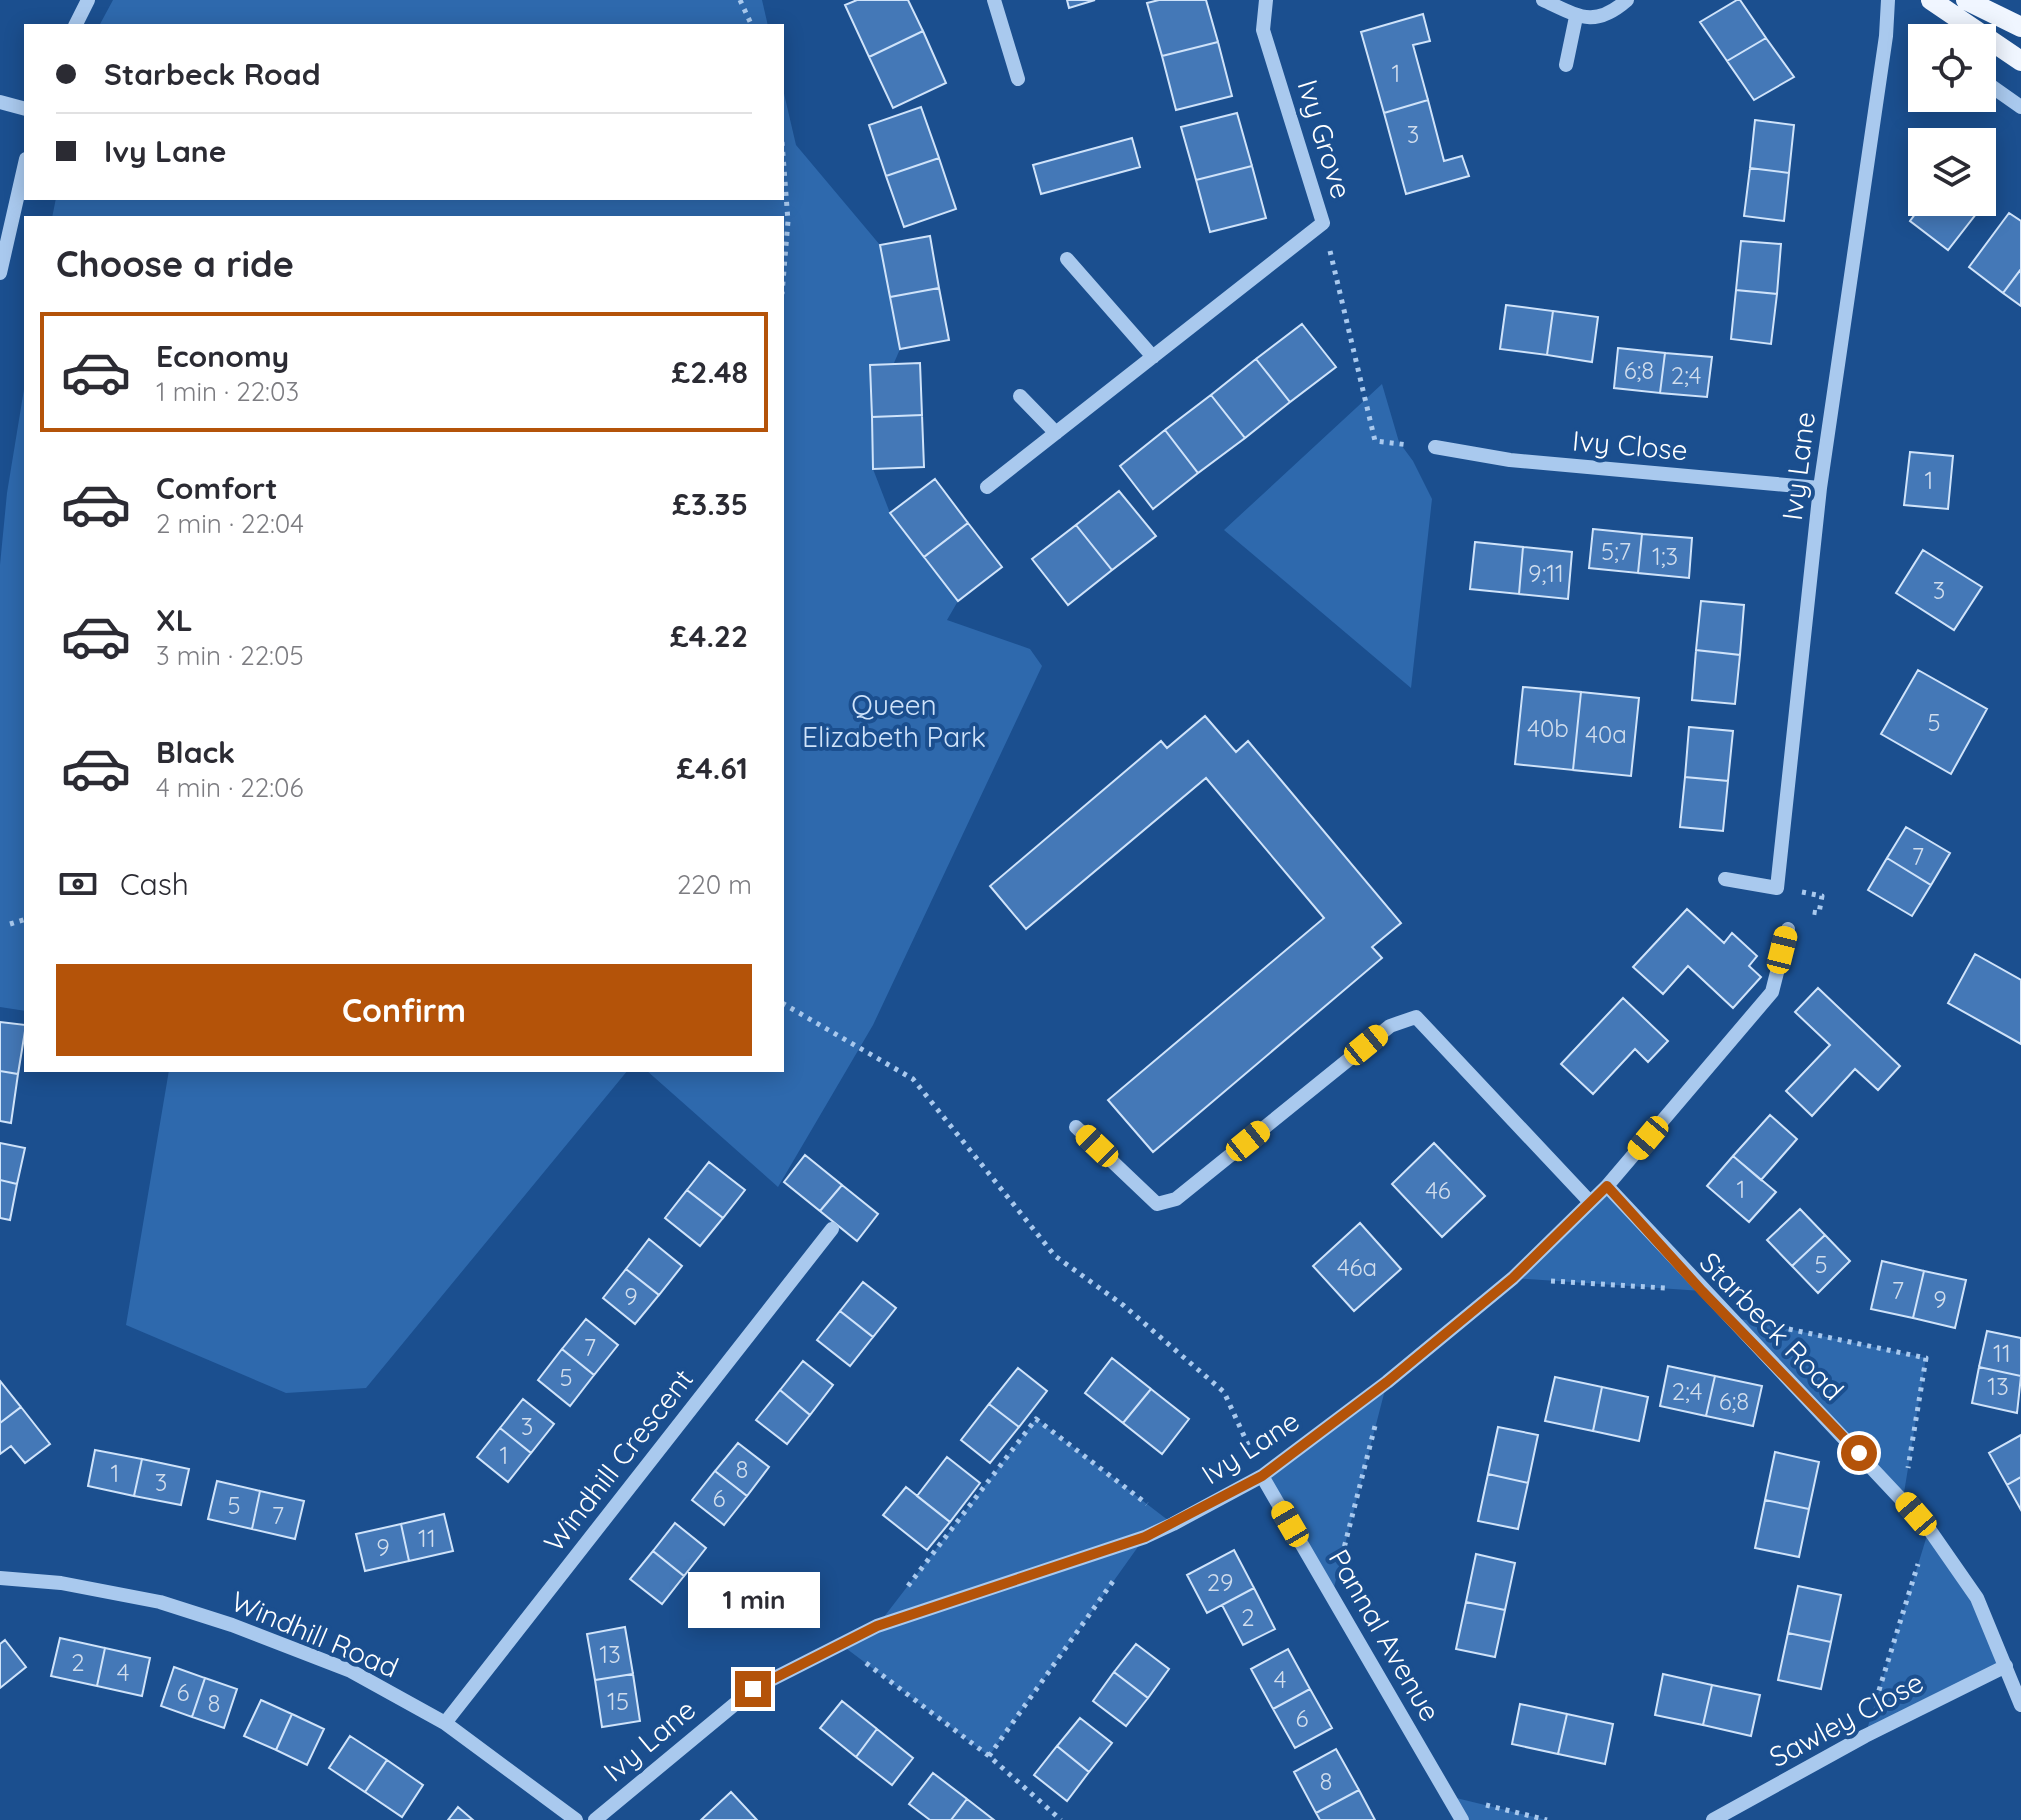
<!DOCTYPE html>
<html lang="en">
<head>
<meta charset="utf-8">
<style>
  :root { --surface:#fff; --page:#f2f2f3; --text:#2b2b33; --muted:#7c7c81; --line:#e1e1e2; --accent:#b45309 }
  body { margin:0; font-family:Quicksand,sans-serif; background:var(--page); color:var(--text); height:100vh; display:flex; flex-direction:column; font-size:30px; white-space:nowrap }
  * { box-sizing:border-box; margin:0 }
  p { font-size:26px; color:var(--muted) }
  .icon { flex:none; width:44px; height:44px; fill:none; stroke:currentColor; stroke-width:2; stroke-linecap:round; stroke-linejoin:round }
  .map { position:relative; flex:1; overflow:hidden }
  .sheet { position:absolute; left:24px; top:216px; width:760px; height:856px; display:flex; flex-direction:column; background:var(--surface); border-radius:0px; box-shadow:0 4px 20px #0003 }
  .sheet>* { flex:none }
  .hud { position:absolute; left:24px; top:24px; width:760px; height:176px; border-radius:0px; box-shadow:0 4px 20px #0003; display:grid; align-content:center; height:176px; padding:0 32px; background:var(--surface) }
  .controls { position:absolute; left:1908px; top:24px; display:grid; gap:16px }
  .controls a { display:grid; place-items:center; width:88px; height:88px; border-radius:0px; background:var(--surface); box-shadow:0 4px 20px #0003; font-size:40px }
  .end { position:absolute; width:36px; height:36px; margin:-18px; border:10px solid #b45309; background:#fff; box-shadow:0 0 0 4px #fff }
  .from { border-radius:50% }
  .bubble { position:absolute; height:56px; border-radius:0px; background:var(--surface); box-shadow:0 4px 20px #0003; font-size:26px; font-weight:700; line-height:56px; text-align:center }
  .car { position:absolute; width:24px; height:48px; margin:-24px -12px; border-radius:10px; box-shadow:0 0 6px 2px #0007; background:linear-gradient(#f5c518 24%,#345 0 40%,#f5c518 0 76%,#345 0 86%,#f5c518 0) }
  .hud b { display:flex; align-items:center; gap:28px; height:76px; font-size:30px }
  .hud b+b { border-top:2px solid var(--line) }
  .hud i { width:20px; height:20px; background:var(--text) }
  ul { padding:0; list-style:none }
  li { display:flex; align-items:center; gap:24px; height:120px; margin:0 16px 12px; padding:0 16px; border:4px solid transparent; border-radius:0px }
  li div { flex:1 }
  li b { display:block; font-size:30px }
  li em { font-style:normal; font-weight:700 }
  li.on { border-color:var(--accent) }
  li>.icon { width:72px; height:72px; stroke-width:1.5 }
  h2 { padding:0 32px; font-size:36px; line-height:96px }
  .pay { display:flex; align-items:center; gap:20px; height:88px; padding:0 32px; font-size:30px }
  .pay p { margin-inline-start:auto }
  .primary-button { display:flex; gap:16px; margin-top:auto; padding:16px 32px }
  .primary-button a { flex:1; height:92px; border-radius:0px; background:var(--accent); color:#fff; font-size:32px; font-weight:700; line-height:92px; text-align:center }
  .map>svg:first-child { display:block }
  .green { fill:#2e69ad }
  .building { fill:#4478b7; stroke:#cfe3fa; stroke-width:2 }
  .lines { fill:none; stroke-linecap:round; stroke-linejoin:round }
  .path { stroke:#a9c9ee; stroke-width:5; stroke-dasharray:4 6; stroke-linecap:butt }
  .minor { stroke:#a9c9ee; stroke-width:14 }
  .major { stroke:#f0f6ff; stroke-width:20 }
  .route { stroke:#b45309; stroke-width:10 }
  .labels { text-anchor:middle; dominant-baseline:central; stroke-width:8; stroke-linejoin:round; paint-order:stroke }
  .number-label { font-size:24px; fill:#d0dded }
  .street-label { font-size:28px; fill:#fff; stroke:#1b4f8f }
  .park-label { font-size:28px; fill:#cfe3fa; stroke:#1b4f8f }
</style>
</head>
<body>
<div class="map">
<svg width="2021" height="1820" viewBox="0 0 2021 1820">
  <rect width="100%" height="100%" fill="#1b4f8f"/>
  <!-- green -->
  <path class="green" d="M113,0H762L768,26H99Z
    M782,85L796,145L880,245L900,349L894,363L870,365L873,469L890,513L958,601L947,620L1030,649L1042,666L873,1025L778,1187L646,1070H782V218H52L56,198H782Z
    M26,377V1011L0,1007V565L7,493Z
    M1382,384L1399,442L1413,461L1432,499L1411,688L1224,530Z
    M169,1070H628L366,1388L286,1393L126,1325Z
    M1607,1186L1702,1291L1513,1278Z
    M1727,1316L1926,1358L1903,1499Z
    M1387,1382L1332,1595L1262,1476Z
    M1036,1419L1173,1524L1145,1537L989,1756L839,1643L877,1626Z
    M1929,1529L1977,1598L2006,1666L1865,1736Z
    M1448,1796L1547,1820H1462Z"/>
  <!-- building -->
  <path class="building" d="M857,0H908L923,31L869,57L845,5Z
    M1067,0H1095L1069,8Z
    M1159,0H1206L1218,42L1162,56L1147,3Z
    M1737,0H1740L1766,38L1727,61L1700,22Z
    M1423,14L1430,41L1413,45L1428,100L1384,113L1361,32Z
    M923,31L946,83L893,108L869,57Z
    M1766,38L1794,77L1754,100L1727,61Z
    M1218,42L1232,96L1176,110L1162,56Z
    M1428,100L1444,161L1462,156L1469,176L1406,194L1384,113Z
    M921,107L939,158L886,176L869,125Z
    M1237,113L1252,166L1196,180L1181,127Z
    M1755,120L1794,125L1789,173L1750,168Z
    M1132,138L1140,167L1041,194L1033,165Z
    M939,158L956,209L904,227L886,176Z
    M1252,166L1266,218L1210,232L1196,180Z
    M1750,168L1789,173L1784,221L1744,216Z
    M1982,196L1987,200L1948,250L1910,221L1924,202H1982Z
    M2009,213L2021,221V269L2003,293L1969,267Z
    M930,236L939,288L890,297L880,245Z
    M1741,241L1781,244L1777,294L1736,290Z
    M2021,269V306L2003,293Z
    M939,288L949,340L900,349L890,297Z
    M1736,290L1777,294L1771,344L1731,339Z
    M1506,305L1553,311L1547,355L1500,349Z
    M1553,311L1598,317L1592,362L1547,355Z
    M1302,324L1336,367L1290,402L1256,359Z
    M1618,348L1665,353L1660,393L1614,388Z
    M1665,353L1712,357L1707,397L1660,393Z
    M1256,359L1290,402L1245,438L1211,395Z
    M920,363L922,415L872,417L870,365Z
    M1211,395L1245,438L1198,473L1165,430Z
    M922,415L924,467L873,469L872,417Z
    M1165,430L1198,473L1153,509L1120,466Z
    M1910,452L1953,456L1948,509L1904,505Z
    M935,479L968,523L924,557L890,513Z
    M1119,491L1156,536L1112,570L1076,525Z
    M968,523L1002,567L958,601L924,557Z
    M1076,525L1112,570L1068,605L1032,559Z
    M1593,529L1642,534L1638,573L1589,568Z
    M1642,534L1692,538L1689,578L1638,573Z
    M1475,542L1523,547L1519,594L1470,589Z
    M1523,547L1572,552L1568,599L1519,594Z
    M1923,550L1982,587L1954,630L1896,593Z
    M1701,601L1744,605L1740,655L1696,650Z
    M1696,650L1740,655L1735,704L1692,700Z
    M1918,670L1987,709L1951,774L1881,734Z
    M1523,687L1581,692L1573,770L1515,764Z
    M1581,692L1639,698L1631,776L1573,770Z
    M1205,716L1236,752L1248,741L1401,923L1372,947L1382,958L1153,1152L1108,1100L1324,918L1206,778L1026,929L990,886L1161,741L1167,748Z
    M1689,727L1733,731L1728,781L1685,777Z
    M1685,777L1728,781L1723,831L1680,827Z
    M1906,827L1950,853L1931,885L1887,858Z
    M1887,858L1931,885L1912,916L1868,890Z
    M1687,909L1724,943L1732,933L1757,956L1749,966L1761,977L1733,1008L1688,966L1663,994L1633,967Z
    M1975,954L2021,980V1044L1948,1003Z
    M1818,988L1900,1066L1878,1090L1855,1069L1812,1116L1786,1091L1830,1045L1795,1012Z
    M1623,998L1668,1041L1648,1062L1635,1049L1593,1094L1561,1064Z
    M0,1022L26,1025L18,1074L0,1071Z
    M0,1071L18,1074L11,1123L0,1121Z
    M1770,1115L1797,1139L1761,1180L1733,1156Z
    M0,1143L25,1148L17,1184L0,1180Z
    M1434,1143L1485,1196L1442,1237L1392,1184Z
    M805,1155L842,1185L820,1211L784,1182Z
    M1733,1156L1776,1192L1749,1222L1707,1186Z
    M709,1162L745,1190L723,1218L687,1190Z
    M0,1180L17,1184L10,1220L0,1218Z
    M842,1185L878,1214L857,1241L820,1211Z
    M687,1190L723,1218L700,1246L665,1218Z
    M1800,1209L1825,1235L1792,1266L1767,1240Z
    M1360,1223L1401,1269L1354,1311L1313,1266Z
    M1825,1235L1850,1261L1818,1293L1792,1266Z
    M649,1239L682,1266L659,1295L626,1269Z
    M1882,1261L1924,1271L1913,1318L1871,1309Z
    M626,1269L659,1295L635,1324L603,1298Z
    M1924,1271L1966,1280L1955,1328L1913,1318Z
    M863,1282L896,1308L873,1337L840,1311Z
    M840,1311L873,1337L850,1366L817,1340Z
    M586,1319L618,1345L594,1375L562,1349Z
    M1987,1331L2021,1338V1376L1979,1367Z
    M562,1349L594,1375L570,1406L538,1380Z
    M1112,1358L1151,1389L1123,1423L1085,1393Z
    M803,1361L833,1385L810,1415L780,1390Z
    M1668,1366L1715,1376L1706,1416L1660,1406Z
    M1979,1367L2021,1376L2017,1413L1972,1403Z
    M1018,1368L1047,1391L1019,1427L989,1404Z
    M1715,1376L1762,1386L1753,1426L1706,1416Z
    M1555,1377L1602,1387L1593,1431L1545,1421Z
    M0,1381L21,1407L0,1423Z
    M1602,1387L1648,1397L1639,1441L1593,1431Z
    M1151,1389L1189,1419L1162,1454L1123,1423Z
    M780,1390L810,1415L787,1444L756,1420Z
    M523,1399L554,1424L531,1453L500,1428Z
    M989,1404L1019,1427L990,1463L961,1440Z
    M21,1407L50,1444L25,1463L11,1446L0,1454V1423Z
    M1498,1427L1538,1435L1528,1483L1488,1474Z
    M500,1428L531,1453L508,1482L477,1457Z
    M2021,1435V1477L2007,1485L1989,1453Z
    M738,1443L769,1467L747,1496L715,1471Z
    M95,1450L142,1459L134,1496L88,1486Z
    M1775,1452L1819,1462L1809,1509L1765,1500Z
    M947,1457L980,1483L950,1522L917,1496Z
    M142,1459L189,1469L181,1505L134,1496Z
    M715,1471L747,1496L724,1525L692,1500Z
    M1488,1474L1528,1483L1518,1529L1478,1521Z
    M2021,1477V1510L2007,1485Z
    M217,1481L260,1491L252,1529L208,1519Z
    M906,1487L950,1522L927,1550L883,1515Z
    M260,1491L304,1501L295,1539L252,1529Z
    M1765,1500L1809,1509L1799,1557L1755,1548Z
    M444,1514L453,1551L409,1561L401,1524Z
    M675,1523L706,1548L684,1576L653,1551Z
    M401,1524L409,1561L365,1571L356,1534Z
    M1234,1550L1254,1588L1207,1613L1187,1575Z
    M653,1551L684,1576L662,1604L630,1579Z
    M1476,1554L1515,1563L1505,1610L1466,1602Z
    M1798,1586L1841,1595L1831,1642L1788,1633Z
    M1254,1588L1275,1629L1243,1645L1222,1605Z
    M1466,1602L1505,1610L1495,1657L1456,1649Z
    M625,1627L633,1674L595,1680L587,1634Z
    M1788,1633L1831,1642L1821,1689L1778,1680Z
    M60,1638L105,1648L97,1686L51,1676Z
    M5,1640L26,1667L0,1688V1644Z
    M1136,1644L1169,1669L1148,1698L1114,1672Z
    M105,1648L150,1658L142,1696L97,1686Z
    M1288,1649L1310,1689L1273,1709L1251,1669Z
    M174,1667L205,1678L192,1717L161,1706Z
    M1114,1672L1148,1698L1126,1726L1093,1701Z
    M633,1674L640,1721L602,1727L595,1680Z
    M1663,1674L1712,1685L1703,1725L1655,1715Z
    M205,1678L237,1689L224,1728L192,1717Z
    M1712,1685L1760,1695L1751,1736L1703,1725Z
    M1310,1689L1332,1728L1295,1748L1273,1709Z
    M261,1700L292,1714L276,1750L244,1736Z
    M842,1701L877,1729L856,1757L820,1728Z
    M1520,1704L1567,1714L1558,1754L1512,1744Z
    M292,1714L324,1729L307,1765L276,1750Z
    M1567,1714L1613,1724L1605,1764L1558,1754Z
    M1080,1718L1112,1743L1089,1772L1057,1746Z
    M877,1729L913,1758L892,1785L856,1757Z
    M350,1736L387,1760L365,1792L329,1768Z
    M1057,1746L1089,1772L1067,1801L1034,1775Z
    M1336,1749L1359,1790L1316,1813L1294,1772Z
    M387,1760L423,1785L402,1817L365,1792Z
    M933,1773L967,1799L951,1820H930L909,1804Z
    M1359,1790L1375,1820H1320L1316,1813Z
    M731,1792L757,1820H701Z
    M967,1799L994,1820H951Z
    M458,1807L473,1820H448Z"/>
  <g class="lines">
    <!-- path -->
    <path class="path" d="M740,0L752,26
      M782,142L788,221L782,294
      M1330,251L1375,441L1409,445
      M1802,892L1822,896L1819,913L1812,912
      M10,924L26,919
      M782,1003L913,1079L1055,1256L1123,1305L1224,1392L1250,1449
      M1551,1281L1665,1288
      M1779,1327L1926,1358L1908,1468
      M1342,1556L1375,1426
      M908,1586L1036,1419L1147,1504
      M866,1663L989,1756L1061,1820
      M1876,1700L1918,1564
      M989,1756L1116,1577
      M1486,1805L1547,1820"/>
    <!-- minor -->
    <path class="minor" d="M994,0L1018,79
      M1543,0C1578,16 1594,29 1627,0
      M75,26L88,0
      M1566,65L1576,17
      M1984,81L2021,107
      M0,102L26,109
      M1067,259L1153,357
      M0,273L26,159
      M1020,396L1056,433
      M1435,447L1510,460L1820,488
      M987,487L1323,223L1263,30L1266,0
      M1725,879L1777,888L1820,488L1886,36L1888,0
      M1076,1127L1157,1204L1176,1199L1390,1026L1416,1017L1590,1202
      M1607,1186L1929,1529L1977,1598L2021,1705
      M1262,1476L1462,1820
      M0,1578L61,1583L160,1602L232,1625L351,1671L445,1723L576,1820
      M445,1723L832,1229
      M595,1820L753,1689L877,1626L1145,1537L1173,1524L1262,1476L1387,1382L1513,1278L1607,1186L1772,992L1788,929
      M1713,1820L1865,1736L2006,1666"/>
    <!-- major -->
    <path class="major" d="M1931,0L2021,61
      M1966,0L2021,27"/>
  </g>
  <g class="lines">
    <!-- route -->
    <path class="route" d="M753,1689L877,1626L1145,1537L1262,1476L1387,1382L1513,1278L1607,1186L1702,1291L1859,1453"/>
  </g>
  <g class="labels">
    <!-- number labels -->
    <g class="number-label">
      <text x="1396" y="73">1</text>
      <text x="1413" y="134">3</text>
      <text x="1639" y="370">6;8</text>
      <text x="1686" y="375">2;4</text>
      <text x="1929" y="480">1</text>
      <text x="1616" y="551">5;7</text>
      <text x="1665" y="556">1;3</text>
      <text x="1546" y="573">9;11</text>
      <text x="1939" y="590">3</text>
      <text x="1934" y="722">5</text>
      <text x="1548" y="728">40b</text>
      <text x="1606" y="734">40a</text>
      <text x="1918" y="856">7</text>
      <text x="1741" y="1189">1</text>
      <text x="1438" y="1190">46</text>
      <text x="1821" y="1264">5</text>
      <text x="1357" y="1267">46a</text>
      <text x="1898" y="1290">7</text>
      <text x="631" y="1296">9</text>
      <text x="1940" y="1299">9</text>
      <text x="590" y="1347">7</text>
      <text x="2002" y="1353">11</text>
      <text x="566" y="1377">5</text>
      <text x="1998" y="1386">13</text>
      <text x="1687" y="1391">2;4</text>
      <text x="1734" y="1401">6;8</text>
      <text x="527" y="1426">3</text>
      <text x="504" y="1455">1</text>
      <text x="742" y="1469">8</text>
      <text x="115" y="1473">1</text>
      <text x="161" y="1482">3</text>
      <text x="719" y="1498">6</text>
      <text x="234" y="1505">5</text>
      <text x="278" y="1515">7</text>
      <text x="427" y="1538">11</text>
      <text x="383" y="1547">9</text>
      <text x="1220" y="1582">29</text>
      <text x="1248" y="1617">2</text>
      <text x="610" y="1654">13</text>
      <text x="78" y="1662">2</text>
      <text x="123" y="1672">4</text>
      <text x="1280" y="1679">4</text>
      <text x="183" y="1692">6</text>
      <text x="618" y="1701">15</text>
      <text x="214" y="1703">8</text>
      <text x="1302" y="1718">6</text>
      <text x="1326" y="1781">8</text>
    </g>
    <!-- street labels -->
    <g class="street-label">
      <text transform="translate(1325 139) rotate(73)">Ivy Grove</text>
      <text transform="translate(1630 445) rotate(5)">Ivy Close</text>
      <text transform="translate(1798 466) rotate(-83)">Ivy Lane</text>
      <text transform="translate(1772 1326) rotate(46)">Starbeck Road</text>
      <text transform="translate(1250 1447) rotate(-33)">Ivy Lane</text>
      <text transform="translate(618 1460) rotate(-52)">Windhill Crescent</text>
      <text transform="translate(315 1634) rotate(23)">Windhill Road</text>
      <text transform="translate(1385 1635) rotate(60)">Pannal Avenue</text>
      <text transform="translate(1846 1719) rotate(-28)">Sawley Close</text>
      <text transform="translate(649 1740) rotate(-40)">Ivy Lane</text>
    </g>
    <!-- park labels -->
    <g class="park-label">
      <text x="894" y="704">Queen<tspan x="894" dy="32">Elizabeth Park</tspan></text>
    </g>
  </g>
</svg>
<div class="controls">
<a><svg class="icon" aria-label="locate" viewBox="0 0 24 24"><circle cx="12" cy="12" r="6"/><path d="M12 2v4M12 18v4M2 12h4M18 12h4"/></svg></a>
<a><svg class="icon" aria-label="layers" viewBox="0 0 24 24"><path d="M12 4l9 5-9 5-9-5zM3 14l9 5 9-5"/></svg></a>
</div>
<i class="end from" style="left:1859px;top:1453px"></i>
<i class="end" style="left:753px;top:1689px"></i>
<div class="bubble" style="left:688px;top:1572px;width:132px">1 min</div>
<i class="car" style="left:1782px;top:950px;rotate:14deg"></i>
<i class="car" style="left:1366px;top:1045px;rotate:51deg"></i>
<i class="car" style="left:1648px;top:1138px;rotate:220deg"></i>
<i class="car" style="left:1248px;top:1141px;rotate:51deg"></i>
<i class="car" style="left:1097px;top:1146px;rotate:314deg"></i>
<i class="car" style="left:1916px;top:1514px;rotate:319deg"></i>
<i class="car" style="left:1290px;top:1524px;rotate:330deg"></i>
<div class="hud">
<b><i class="from"></i>Starbeck Road</b>
<b><i></i>Ivy Lane</b>
</div>
<section class="sheet">
<h2>Choose a ride</h2>
<ul>
<li class="on"><svg class="icon" aria-label="car" viewBox="0 0 24 24"><path d="M5 17H2v-5l4-1 3-4h7l3 4 3 1v5h-3M9 17h6M6 11h13"/><circle cx="7" cy="17" r="2"/><circle cx="17" cy="17" r="2"/></svg><div><b>Economy</b><p>1 min · 22:03</p></div><em>£2.48</em></li>
<li><svg class="icon" aria-label="car" viewBox="0 0 24 24"><path d="M5 17H2v-5l4-1 3-4h7l3 4 3 1v5h-3M9 17h6M6 11h13"/><circle cx="7" cy="17" r="2"/><circle cx="17" cy="17" r="2"/></svg><div><b>Comfort</b><p>2 min · 22:04</p></div><em>£3.35</em></li>
<li><svg class="icon" aria-label="car" viewBox="0 0 24 24"><path d="M5 17H2v-5l4-1 3-4h7l3 4 3 1v5h-3M9 17h6M6 11h13"/><circle cx="7" cy="17" r="2"/><circle cx="17" cy="17" r="2"/></svg><div><b>XL</b><p>3 min · 22:05</p></div><em>£4.22</em></li>
<li><svg class="icon" aria-label="car" viewBox="0 0 24 24"><path d="M5 17H2v-5l4-1 3-4h7l3 4 3 1v5h-3M9 17h6M6 11h13"/><circle cx="7" cy="17" r="2"/><circle cx="17" cy="17" r="2"/></svg><div><b>Black</b><p>4 min · 22:06</p></div><em>£4.61</em></li>
</ul>
<div class="pay"><svg class="icon" aria-label="cash" viewBox="0 0 24 24"><path d="M3 7h18v10H3z"/><circle cx="12" cy="12" r="2"/></svg>Cash<p>220 m</p></div>
<div class="primary-button"><a>Confirm</a></div>
</section>
</div>
</body>
</html>
